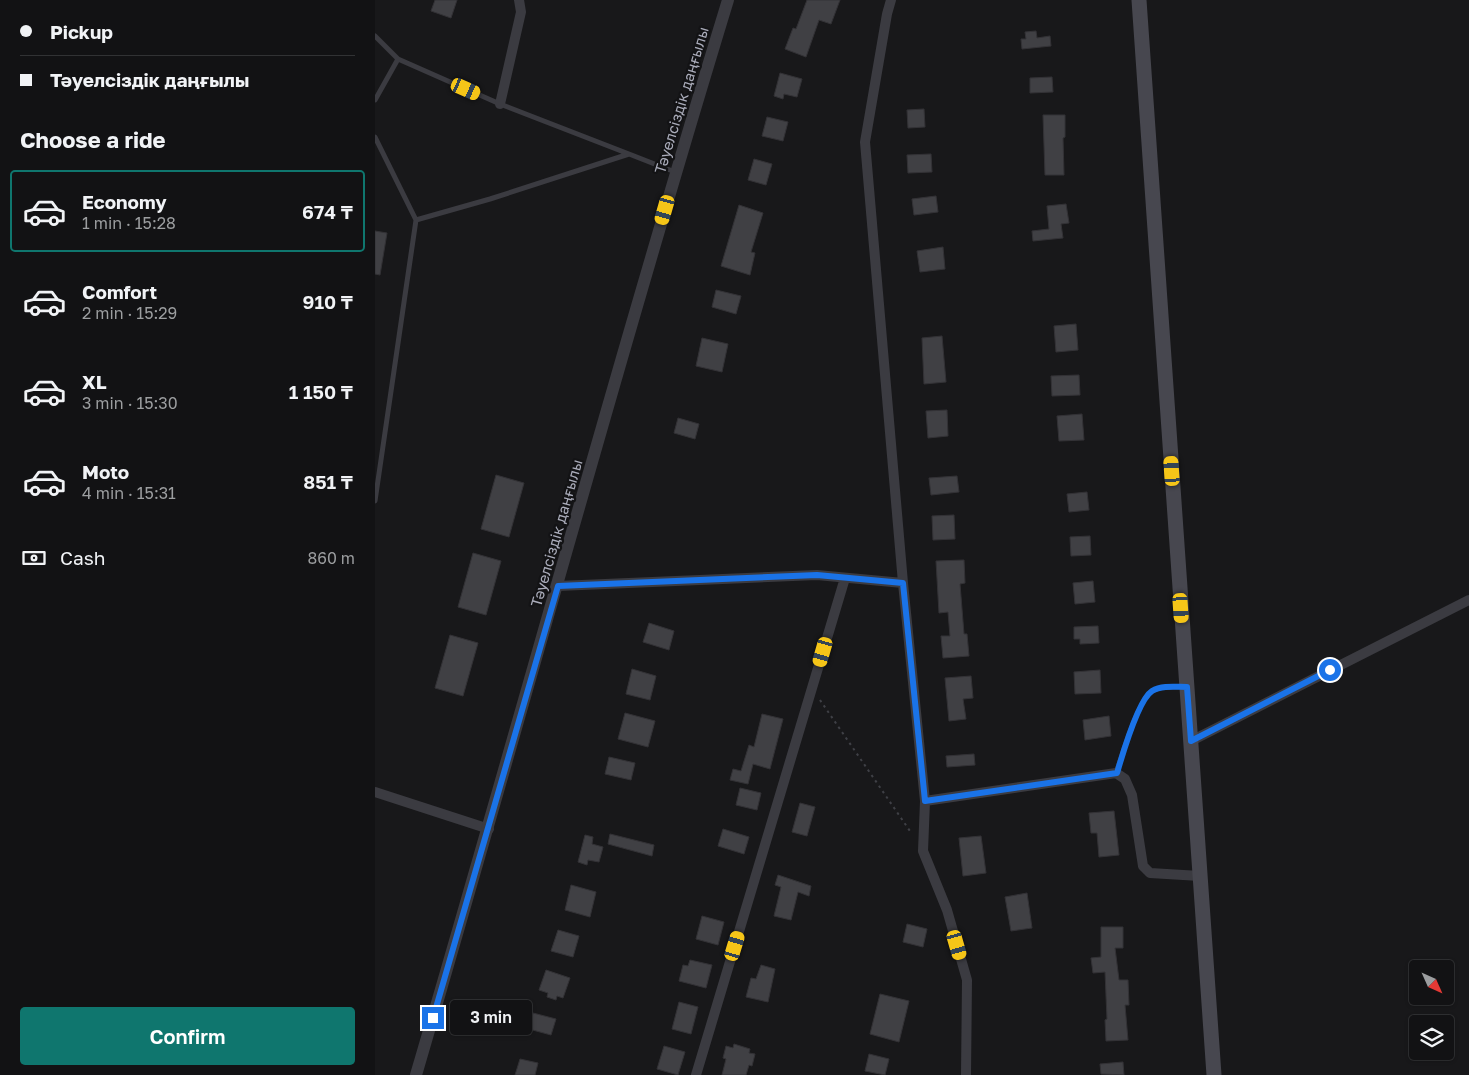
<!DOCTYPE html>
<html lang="en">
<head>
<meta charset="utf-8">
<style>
  :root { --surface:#121214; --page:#1f2022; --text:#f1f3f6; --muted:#9c9ea0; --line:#313234; --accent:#0f766e }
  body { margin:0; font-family:"Golos Text",sans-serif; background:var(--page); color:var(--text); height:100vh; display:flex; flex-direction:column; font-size:19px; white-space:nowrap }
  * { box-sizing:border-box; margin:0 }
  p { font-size:16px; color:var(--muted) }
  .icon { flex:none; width:28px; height:28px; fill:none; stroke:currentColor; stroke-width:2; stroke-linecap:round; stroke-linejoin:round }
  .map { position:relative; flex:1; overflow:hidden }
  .drawer { display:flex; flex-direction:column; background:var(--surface); width:375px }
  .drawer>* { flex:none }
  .hud { display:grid; align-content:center; height:110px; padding:0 20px; background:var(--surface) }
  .needle { width:32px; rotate:135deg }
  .controls { position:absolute; left:1034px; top:960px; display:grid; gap:10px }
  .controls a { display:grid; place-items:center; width:45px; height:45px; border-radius:5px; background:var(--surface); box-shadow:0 1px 4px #0004,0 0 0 1px var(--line); font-size:25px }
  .end { position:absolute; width:22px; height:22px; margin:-11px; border:6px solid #1a73e8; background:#fff; box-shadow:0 0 0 2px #fff }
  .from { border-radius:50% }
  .bubble { position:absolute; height:35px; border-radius:5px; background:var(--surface); box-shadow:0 1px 4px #0004,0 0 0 1px var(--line); font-size:16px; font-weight:600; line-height:35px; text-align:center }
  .car { position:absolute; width:15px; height:30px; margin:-15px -8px; border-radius:6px; box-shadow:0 0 4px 1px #0007; background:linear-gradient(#f5c518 24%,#345 0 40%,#f5c518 0 76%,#345 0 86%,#f5c518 0) }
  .hud b { display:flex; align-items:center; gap:18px; height:48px; font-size:19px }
  .hud b+b { border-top:1px solid var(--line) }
  .hud i { width:12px; height:12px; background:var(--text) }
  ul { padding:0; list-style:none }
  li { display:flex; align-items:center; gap:15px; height:82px; margin:0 10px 8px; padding:0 10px; border:2px solid transparent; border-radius:5px }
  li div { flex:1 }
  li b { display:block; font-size:19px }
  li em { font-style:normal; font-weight:600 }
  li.selected { border-color:var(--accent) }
  li>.icon { width:45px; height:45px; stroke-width:1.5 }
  h2 { padding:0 20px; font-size:22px; line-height:60px }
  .pay { display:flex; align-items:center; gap:12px; height:55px; padding:0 20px; font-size:19px }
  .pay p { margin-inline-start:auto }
  .primary-button { display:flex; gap:10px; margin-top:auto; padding:10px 20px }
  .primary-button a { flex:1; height:58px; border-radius:5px; background:var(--accent); color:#fff; font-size:20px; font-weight:600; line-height:58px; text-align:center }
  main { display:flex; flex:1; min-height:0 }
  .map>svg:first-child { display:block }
  .building { fill:#404044; stroke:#333236 }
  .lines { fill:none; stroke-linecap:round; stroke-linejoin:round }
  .path { stroke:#3f4046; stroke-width:2; stroke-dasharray:2.5 4; stroke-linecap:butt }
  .service { stroke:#3b3b41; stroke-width:5 }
  .minor { stroke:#3b3b41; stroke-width:10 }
  .tertiary { stroke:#3b3b41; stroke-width:12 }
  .secondary { stroke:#47474f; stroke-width:15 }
  .route { stroke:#1a73e8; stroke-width:6 }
  .labels { text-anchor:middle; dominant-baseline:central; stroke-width:4.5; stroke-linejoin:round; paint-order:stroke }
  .street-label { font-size:15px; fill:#aaacba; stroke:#131315 }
</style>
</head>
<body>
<main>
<section class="drawer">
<div class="hud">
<b><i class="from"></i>Pickup</b>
<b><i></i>Тәуелсіздік даңғылы</b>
</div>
<h2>Choose a ride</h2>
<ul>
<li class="selected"><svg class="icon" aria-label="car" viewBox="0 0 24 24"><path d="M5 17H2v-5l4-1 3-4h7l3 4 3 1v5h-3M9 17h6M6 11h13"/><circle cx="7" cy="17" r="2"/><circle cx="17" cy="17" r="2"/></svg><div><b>Economy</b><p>1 min · 15:28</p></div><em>674 ₸</em></li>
<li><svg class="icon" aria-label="car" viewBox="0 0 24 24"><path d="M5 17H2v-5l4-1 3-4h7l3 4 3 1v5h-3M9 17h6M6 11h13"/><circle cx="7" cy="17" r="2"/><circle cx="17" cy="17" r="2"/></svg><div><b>Comfort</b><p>2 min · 15:29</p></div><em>910 ₸</em></li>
<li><svg class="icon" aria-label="car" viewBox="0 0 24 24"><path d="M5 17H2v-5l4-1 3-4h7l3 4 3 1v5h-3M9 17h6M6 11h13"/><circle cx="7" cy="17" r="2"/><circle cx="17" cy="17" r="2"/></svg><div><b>XL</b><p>3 min · 15:30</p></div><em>1 150 ₸</em></li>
<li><svg class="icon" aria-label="car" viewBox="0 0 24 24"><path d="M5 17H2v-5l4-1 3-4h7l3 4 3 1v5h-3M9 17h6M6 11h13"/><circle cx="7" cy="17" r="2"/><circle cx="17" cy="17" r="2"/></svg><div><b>Moto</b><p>4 min · 15:31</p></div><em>851 ₸</em></li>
</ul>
<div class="pay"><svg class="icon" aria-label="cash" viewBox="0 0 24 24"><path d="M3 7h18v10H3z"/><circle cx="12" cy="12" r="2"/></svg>Cash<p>860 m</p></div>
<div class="primary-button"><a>Confirm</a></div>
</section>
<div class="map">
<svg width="1094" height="1075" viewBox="0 0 1094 1075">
  <rect width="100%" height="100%" fill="#18181a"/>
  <!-- building -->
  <path class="building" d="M60,0H82L76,18L56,11Z
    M432,0H465L456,24L444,20L431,57L410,49L418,28L421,29Z
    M661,31L662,38L675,36L676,46L647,49L646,39H651L650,32Z
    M405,73L427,79L422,97L409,94L408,99L399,96Z
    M677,77L678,92L655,93V78Z
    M549,109L550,127L533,128L532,110Z
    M668,115H690V137L688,138L689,175H670Z
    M392,117L413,122L408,141L387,136Z
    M556,154L557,172L533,173L532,155Z
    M379,159L397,164L391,185L373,180Z
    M561,196L563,212L539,215L537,199Z
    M691,204L694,223L686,224L688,238L658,241L657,231L674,229L672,206Z
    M364,205L388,213L376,252L380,253L375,275L346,266Z
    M0,231L12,233L5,275L0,274Z
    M568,247L570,269L545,272L542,251Z
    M341,290L366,296L361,314L337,307Z
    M701,324L703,350L681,352L679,326Z
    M567,336L571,382L549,384L547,338Z
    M327,338L353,344L347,372L321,366Z
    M704,375L705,395L677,396L676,376Z
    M572,410L573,436L553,438L551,411Z
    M707,414L709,440L684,441L682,416Z
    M303,418L324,424L320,439L299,433Z
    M121,475L149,483L134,537L106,529Z
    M582,476L584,492L556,495L554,478Z
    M712,492L714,510L694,512L692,494Z
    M579,515L580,539L558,540L557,516Z
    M715,536L716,555L696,556L695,537Z
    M98,553L126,561L111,615L83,607Z
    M589,560L590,583L585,584L589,634H592L594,656L568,658L566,636H575L573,612L564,613L561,561Z
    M718,581L720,602L700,604L698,583Z
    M274,623L299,631L294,650L268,642Z
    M723,626L724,643L705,644V639H699V627Z
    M75,635L103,643L88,696L60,688Z
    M257,669L281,676L275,700L251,694Z
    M725,670L726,693L700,694L699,672Z
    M596,676L598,698L588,699L591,719L574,721L570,678Z
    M250,713L280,721L273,747L243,739Z
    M387,714L408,719L395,769L378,764L373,784L355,780L358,769L366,771L374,745L379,747Z
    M734,716L736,736L710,740L708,720Z
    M599,754L600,765L572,767L571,756Z
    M234,757L260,763L256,780L230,774Z
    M365,788L386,793L382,810L361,805Z
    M425,803L440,807L432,836L417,832Z
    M739,811L744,855L724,857L722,833H716L714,813Z
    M348,829L374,837L369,854L343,846Z
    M235,834L279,845L277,856L233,844Z
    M210,835L218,837L217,844L228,847L224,862L213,860L212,865L203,862Z
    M606,836L611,873L588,876L584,838Z
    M403,875L436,886L434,896L423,892L416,920L399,916L406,887L400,885Z
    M196,885L221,892L215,917L190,910Z
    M652,893L657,928L636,931L630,897Z
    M327,916L349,922L343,945L321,939Z
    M532,924L552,929L548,947L528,942Z
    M726,927H748V948H740L744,980H753L754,1005H750L753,1040L731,1041L730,1020L732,1019L730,972L718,973L716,958L726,957Z
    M183,930L204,936L198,957L176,951Z
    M315,960L337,965L331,988L304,981L308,965L313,966Z
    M386,965L400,969L393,1002L371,997L376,978L381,979Z
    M171,970L195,978L188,998L182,996L181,1000L172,997L173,993L164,990Z
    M505,994L534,1001L524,1042L495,1034Z
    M304,1002L323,1007L316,1034L297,1029Z
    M158,1013L181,1019L176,1035L154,1029Z
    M359,1044L375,1049L374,1053L380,1054L377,1066L374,1065L371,1075H347L351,1059L348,1058L351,1046L358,1048Z
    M289,1046L310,1052L303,1075L282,1069Z
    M494,1054L514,1059L510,1075L490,1071Z
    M145,1059L163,1063L160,1075H140Z
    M748,1062L749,1075L726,1074L725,1064Z"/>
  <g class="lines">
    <!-- path -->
    <path class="path" d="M445,700L537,834"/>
    <!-- service -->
    <path class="service" d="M0,36L23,59L125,104L254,154
      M0,100L23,59
      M0,137L41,220
      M0,501L41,220L115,199L254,154L300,172
      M741,773C747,756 763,701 776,692C785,685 800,687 811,687"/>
    <!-- minor -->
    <path class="minor" d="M516,0L512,14L490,142L528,583L550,801L548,851L572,910L592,980L591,1075
      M125,104L146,12L144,0
      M183,586L442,575L528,583
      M816,741L1094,600
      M0,792L114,829
      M550,801L741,773L750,779L757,795L768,866L775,873L825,876
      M321,1075L470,578"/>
    <!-- tertiary -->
    <path class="tertiary" d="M41,1075C146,717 244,357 353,0"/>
    <!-- secondary -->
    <path class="secondary" d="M764,0L839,1075"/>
  </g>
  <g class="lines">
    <!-- route -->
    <path class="route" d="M58,1018L183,586L442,575L528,583L550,801L742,773C747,756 763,700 777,691C787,685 801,687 812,687L816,741L955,670"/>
  </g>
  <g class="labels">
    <!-- street labels -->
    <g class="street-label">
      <text transform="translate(306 100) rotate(-73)">Тәуелсіздік даңғылы</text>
      <text transform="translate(181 533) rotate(-74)">Тәуелсіздік даңғылы</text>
    </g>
  </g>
</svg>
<div class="controls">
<a><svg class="needle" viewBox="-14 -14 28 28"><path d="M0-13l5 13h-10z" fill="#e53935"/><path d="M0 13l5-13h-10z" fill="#9c9ea0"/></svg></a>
<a><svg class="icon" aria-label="layers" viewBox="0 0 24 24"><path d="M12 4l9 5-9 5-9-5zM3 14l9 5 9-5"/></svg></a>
</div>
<i class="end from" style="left:955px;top:670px"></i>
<i class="end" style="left:58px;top:1018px"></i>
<div class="bubble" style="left:75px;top:1000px;width:82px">3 min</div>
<i class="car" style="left:91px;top:89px;rotate:114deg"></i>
<i class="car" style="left:290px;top:210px;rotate:196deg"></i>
<i class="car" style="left:797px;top:471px;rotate:356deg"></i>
<i class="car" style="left:806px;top:608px;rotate:176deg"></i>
<i class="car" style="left:448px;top:652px;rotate:196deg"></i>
<i class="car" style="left:582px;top:945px;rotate:164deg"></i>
<i class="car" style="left:360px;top:946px;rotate:17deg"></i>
</div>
</main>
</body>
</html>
